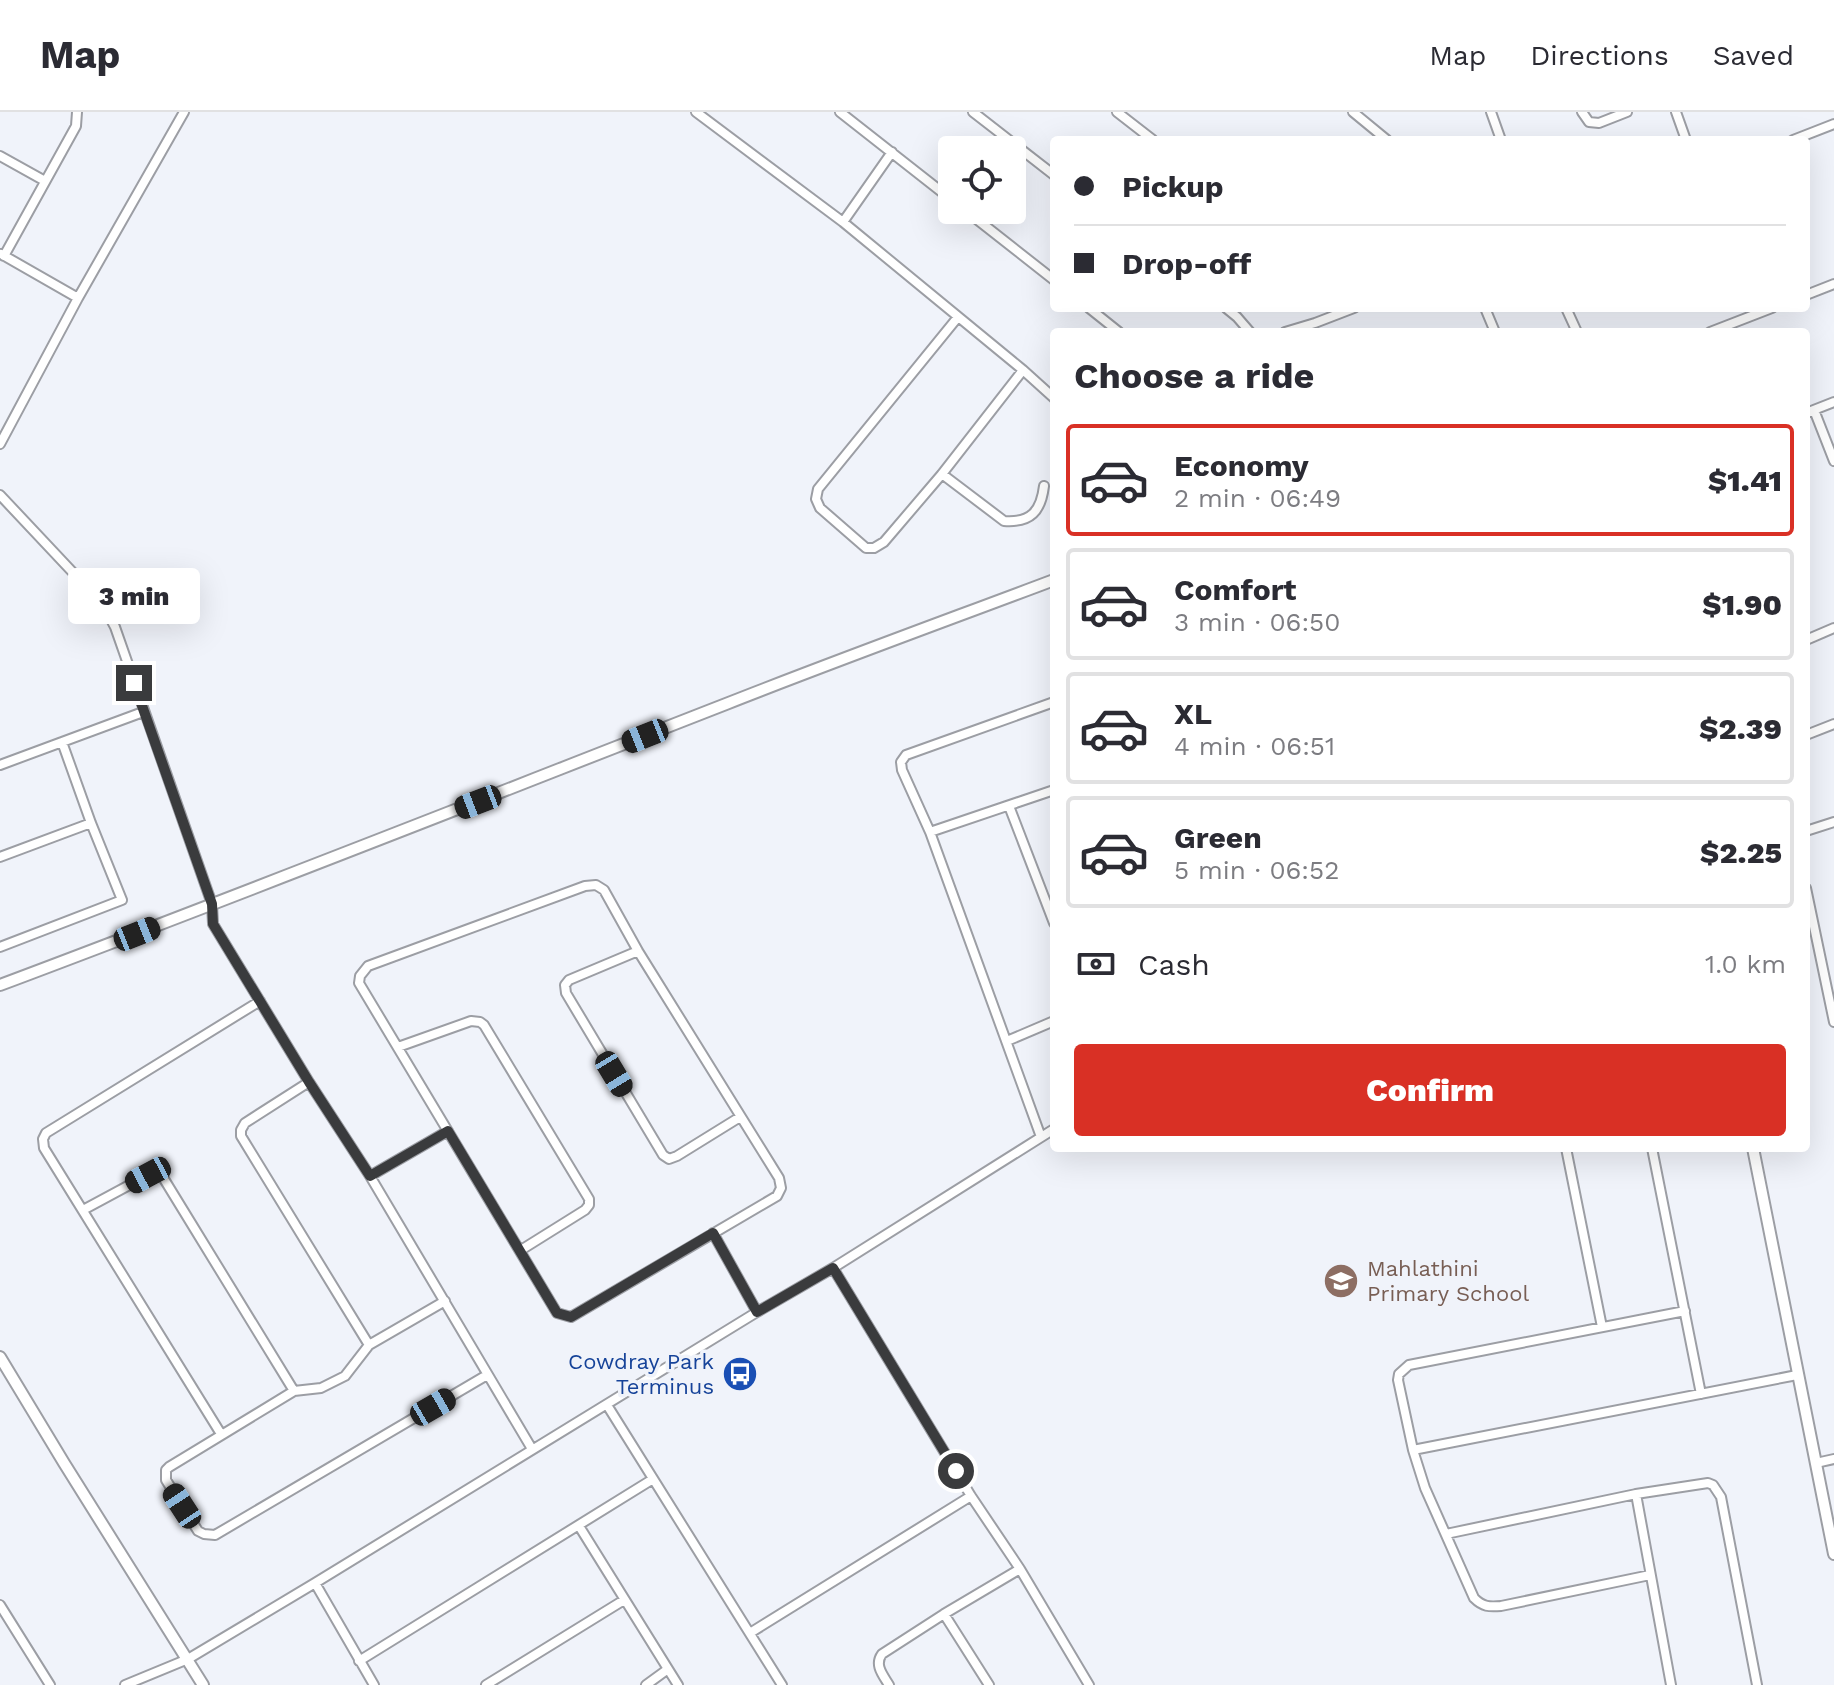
<!DOCTYPE html>
<html lang="en">
<head>
<meta charset="utf-8">
<style>
  :root { --surface:#fff; --page:#f7f7f7; --text:#2b2b33; --muted:#7c7c81; --line:#e1e1e2; --accent:#d93025 }
  body { margin:0; font-family:"Work Sans",sans-serif; background:var(--page); color:var(--text); height:100vh; display:flex; flex-direction:column; font-size:30px; white-space:nowrap }
  * { box-sizing:border-box; margin:0 }
  p { font-size:26px; color:var(--muted) }
  .icon { flex:none; width:44px; height:44px; fill:none; stroke:currentColor; stroke-width:2; stroke-linecap:round; stroke-linejoin:round }
  .map { position:relative; flex:1; overflow:hidden }
  .details { position:absolute; left:1050px; top:216px; width:760px; height:824px; display:flex; flex-direction:column; background:var(--surface); border-radius:8px; box-shadow:0 8px 32px #0002 }
  .details>* { flex:none }
  .banner { position:absolute; left:1050px; top:24px; width:760px; height:176px; border-radius:8px; box-shadow:0 8px 32px #0002; display:grid; align-content:center; height:176px; padding:0 24px; background:var(--surface) }
  .tools { position:absolute; left:938px; top:24px; display:grid; gap:16px }
  .tools a { display:grid; place-items:center; width:88px; height:88px; border-radius:8px; background:var(--surface); box-shadow:0 8px 32px #0002; font-size:40px }
  .end { position:absolute; width:36px; height:36px; margin:-18px; border:10px solid #3a3b3d; background:#fff; box-shadow:0 0 0 4px #fff }
  .from { border-radius:50% }
  .bubble { position:absolute; height:56px; border-radius:8px; background:var(--surface); box-shadow:0 8px 32px #0002; font-size:26px; font-weight:800; line-height:56px; text-align:center }
  .car { position:absolute; width:24px; height:48px; margin:-24px -12px; border-radius:10px; box-shadow:0 0 6px 2px #0007; background:linear-gradient(#222 24%,#8ab4d8 0 40%,#222 0 76%,#8ab4d8 0 86%,#222 0) }
  .banner b { display:flex; align-items:center; gap:28px; height:76px; font-size:30px }
  .banner b+b { border-top:2px solid var(--line) }
  .banner i { width:20px; height:20px; background:var(--text) }
  ul { padding:0; list-style:none }
  li { display:flex; align-items:center; gap:24px; height:112px; margin:0 16px 12px; padding:0 8px; border:4px solid var(--line); border-radius:8px }
  li div { flex:1 }
  li b { display:block; font-size:30px }
  li em { font-style:normal; font-weight:800 }
  li.current { border-color:var(--accent) }
  li>.icon { width:72px; height:72px; stroke-width:1.5 }
  h2 { padding:0 24px; font-size:36px; line-height:96px }
  .pay { display:flex; align-items:center; gap:20px; height:88px; padding:0 24px; font-size:30px }
  .pay p { margin-inline-start:auto }
  .primary-button { display:flex; gap:16px; margin-top:auto; padding:16px 24px }
  .primary-button a { flex:1; height:92px; border-radius:8px; background:var(--accent); color:#fff; font-size:32px; font-weight:800; line-height:92px; text-align:center }
  header { display:flex; align-items:center; gap:48px; box-sizing:border-box; height:112px; padding:0 40px; background:var(--surface); border-bottom:2px solid var(--line) }
  header strong { font-size:38px }
  nav { display:flex; gap:44px; margin-inline-start:auto; font-size:28px }
  .map>svg:first-child { display:block }
  .lines { fill:none; stroke-linecap:round; stroke-linejoin:round }
  .minor-casing { stroke:#9c9ea4; stroke-width:12 }
  .tertiary-casing { stroke:#9c9ea4; stroke-width:14 }
  .minor { stroke:#fff; stroke-width:8 }
  .tertiary { stroke:#fff; stroke-width:10 }
  .route { stroke:#3a3b3d; stroke-width:10 }
  .labels { text-anchor:middle; dominant-baseline:central; stroke-width:7; stroke-linejoin:round; paint-order:stroke }
  .education-label { font-size:22px; fill:#785e54; stroke:#f0f3fa; text-anchor:start }
  .transit-label { font-size:22px; fill:#164399; stroke:#f0f3fa; text-anchor:end }
</style>
</head>
<body>
<header>
<strong>Map</strong>
<nav><a>Map</a><a>Directions</a><a>Saved</a></nav>
</header>
<div class="map">
<svg width="1834" height="1573" viewBox="0 0 1834 1573">
  <rect width="100%" height="100%" fill="#f0f3fa"/>
  <g class="lines">
    <!-- minor casing -->
    <g class="minor-casing">
      <path id="minor" d="M696,0L843,110L1023,258L1054,286
        M840,0L952,88
        M973,0L1054,63
        M1117,0L1153,28
        M1353,0L1387,28
        M1491,0L1501,28
        M1582,0L1589,10L1599,11L1627,0
        M1676,0L1686,28
        M1793,28L1834,12
        M0,44L45,69
        M965,98L1054,168
        M843,110L892,40
        M1,142L78,186
        M4,144L76,14L77,0
        M1806,183L1834,172
        M1089,196L1119,220
        M1226,196L1237,205L1250,220
        M1485,196L1495,220
        M1566,196L1577,220
        M958,205L818,377L816,387L820,396L866,436H874L884,430L942,362L1023,258
        M1285,220L1315,211L1354,196
        M1710,220L1772,196
        M1814,298L1834,349
        M1806,301L1834,290
        M0,332L78,186L184,0
        M942,362L1004,409C1031,411 1041,399 1044,374
        M0,383L95,484L108,502L115,515L212,792L213,812L309,970L370,1064L532,1337
        M1806,528L1834,516
        M1806,623L1834,612
        M0,653L143,600
        M1009,694L1054,811
        M1806,719L1834,710
        M930,720L1054,678
        M0,745L91,711
        M596,773L604,778L638,839L779,1066L781,1076L777,1084L571,1205L557,1201L359,871L360,864L368,854L585,774Z
        M1806,776L1834,910
        M0,835L122,788L91,711L62,630
        M638,839L569,868L565,873L566,881L663,1043L669,1047L677,1044L740,1005
        M1007,929L1054,909
        M398,935L471,909L480,910L484,913L589,1087V1093L585,1098L521,1138
        M309,970L245,1011L241,1018V1024L369,1233
        M1041,1025L930,720L902,658L901,650L906,643L1054,590
        M1566,1036L1602,1215
        M1652,1036L1701,1282
        M370,1064L448,1019
        M83,1098L148,1063H160L164,1067L294,1279
        M713,1121L757,1200
        M833,1156L971,1384L1020,1457L1089,1573
        M445,1189L369,1233L345,1264L321,1276L294,1279L169,1355L166,1358V1368L198,1419L204,1422L215,1423L487,1263
        M607,1293L782,1573
        M221,1322L44,1036L43,1027L46,1021L260,889
        M1413,1338L1797,1263
        M1816,1351L1834,1347
        M1636,1382L1671,1573
        M579,1414L678,1573
        M1446,1422L1636,1382L1708,1371L1713,1373L1721,1385L1757,1573
        M1650,1463L1501,1494C1489,1495 1483,1495 1474,1486L1425,1376L1413,1338L1398,1268L1399,1262L1409,1253L1685,1199
        M315,1471L374,1573
        M0,1493L50,1573
        M944,1502L989,1573
        M750,1521L971,1384
        M359,1549L653,1367
        M125,1573L188,1547L315,1471L757,1200L833,1156L1054,1017
        M486,1573L624,1488
        M646,1573L668,1557
        M889,1573C883,1563 874,1553 882,1542L944,1502L1020,1457"/>
    </g>
    <!-- tertiary casing -->
    <g class="tertiary-casing">
      <path id="tertiary" d="M0,873C243,782 485,686 726,592C835,549 945,509 1054,468
        M1753,1036L1834,1442
        M0,1245L64,1351L203,1573"/>
    </g>
    <!-- minor -->
    <use href="#minor" class="minor"/>
    <!-- tertiary -->
    <use href="#tertiary" class="tertiary"/>
  </g>
  <g class="lines">
    <!-- route -->
    <path class="route" d="M134,571L212,792L213,812L309,970L370,1064L448,1019L557,1201L571,1205L713,1121L757,1200L833,1156L956,1359"/>
  </g>
  <!-- icons -->
  <defs>
    <g id="school-disc" transform="scale(1.8)"><circle r="9.5" fill="#8d6e63" stroke="#f0f3fa"/><path d="M0-5L7-2L0 1L-7-2ZM-4 1L0 2.5L4 1V4Q0 6-4 4Z" fill="#fff"/></g>
    <g id="bus-disc" transform="scale(1.8)"><circle r="9.5" fill="#1a4fb4" stroke="#f0f3fa"/><path d="M-5-6H5V4H4V6H2V4H-2V6H-4V4H-5ZM-3.5-4V0h7V-4ZM-3.5 1.2v1.5H-2V1.2ZM2 1.2v1.5H3.5V1.2Z" fill="#fff"/></g>
  </defs>
  <g fill-rule="evenodd">
    <use href="#school-disc" x="1341" y="1169"/>
    <use href="#bus-disc" x="740" y="1262"/>
  </g>
  <g class="labels">
    <!-- education labels -->
    <g class="education-label">
      <text x="1367" y="1156">Mahlathini<tspan x="1367" dy="25">Primary School</tspan></text>
    </g>
    <!-- transit labels -->
    <g class="transit-label">
      <text x="714" y="1249">Cowdray Park<tspan x="714" dy="25">Terminus</tspan></text>
    </g>
  </g>
</svg>
<div class="tools">
<a><svg class="icon" aria-label="locate" viewBox="0 0 24 24"><circle cx="12" cy="12" r="6"/><path d="M12 2v4M12 18v4M2 12h4M18 12h4"/></svg></a>
</div>
<i class="end from" style="left:956px;top:1359px"></i>
<i class="end" style="left:134px;top:571px"></i>
<div class="bubble" style="left:68px;top:456px;width:132px">3 min</div>
<i class="car" style="left:645px;top:624px;rotate:248deg"></i>
<i class="car" style="left:478px;top:690px;rotate:249deg"></i>
<i class="car" style="left:137px;top:822px;rotate:68deg"></i>
<i class="car" style="left:614px;top:962px;rotate:149deg"></i>
<i class="car" style="left:148px;top:1063px;rotate:242deg"></i>
<i class="car" style="left:433px;top:1295px;rotate:60deg"></i>
<i class="car" style="left:182px;top:1394px;rotate:327deg"></i>
<div class="banner">
<b><i class="from"></i>Pickup</b>
<b><i></i>Drop-off</b>
</div>
<section class="details">
<h2>Choose a ride</h2>
<ul>
<li class="current"><svg class="icon" aria-label="car" viewBox="0 0 24 24"><path d="M5 17H2v-5l4-1 3-4h7l3 4 3 1v5h-3M9 17h6M6 11h13"/><circle cx="7" cy="17" r="2"/><circle cx="17" cy="17" r="2"/></svg><div><b>Economy</b><p>2 min · 06:49</p></div><em>$1.41</em></li>
<li><svg class="icon" aria-label="car" viewBox="0 0 24 24"><path d="M5 17H2v-5l4-1 3-4h7l3 4 3 1v5h-3M9 17h6M6 11h13"/><circle cx="7" cy="17" r="2"/><circle cx="17" cy="17" r="2"/></svg><div><b>Comfort</b><p>3 min · 06:50</p></div><em>$1.90</em></li>
<li><svg class="icon" aria-label="car" viewBox="0 0 24 24"><path d="M5 17H2v-5l4-1 3-4h7l3 4 3 1v5h-3M9 17h6M6 11h13"/><circle cx="7" cy="17" r="2"/><circle cx="17" cy="17" r="2"/></svg><div><b>XL</b><p>4 min · 06:51</p></div><em>$2.39</em></li>
<li><svg class="icon" aria-label="car" viewBox="0 0 24 24"><path d="M5 17H2v-5l4-1 3-4h7l3 4 3 1v5h-3M9 17h6M6 11h13"/><circle cx="7" cy="17" r="2"/><circle cx="17" cy="17" r="2"/></svg><div><b>Green</b><p>5 min · 06:52</p></div><em>$2.25</em></li>
</ul>
<div class="pay"><svg class="icon" aria-label="cash" viewBox="0 0 24 24"><path d="M3 7h18v10H3z"/><circle cx="12" cy="12" r="2"/></svg>Cash<p>1.0 km</p></div>
<div class="primary-button"><a>Confirm</a></div>
</section>
</div>
</body>
</html>
